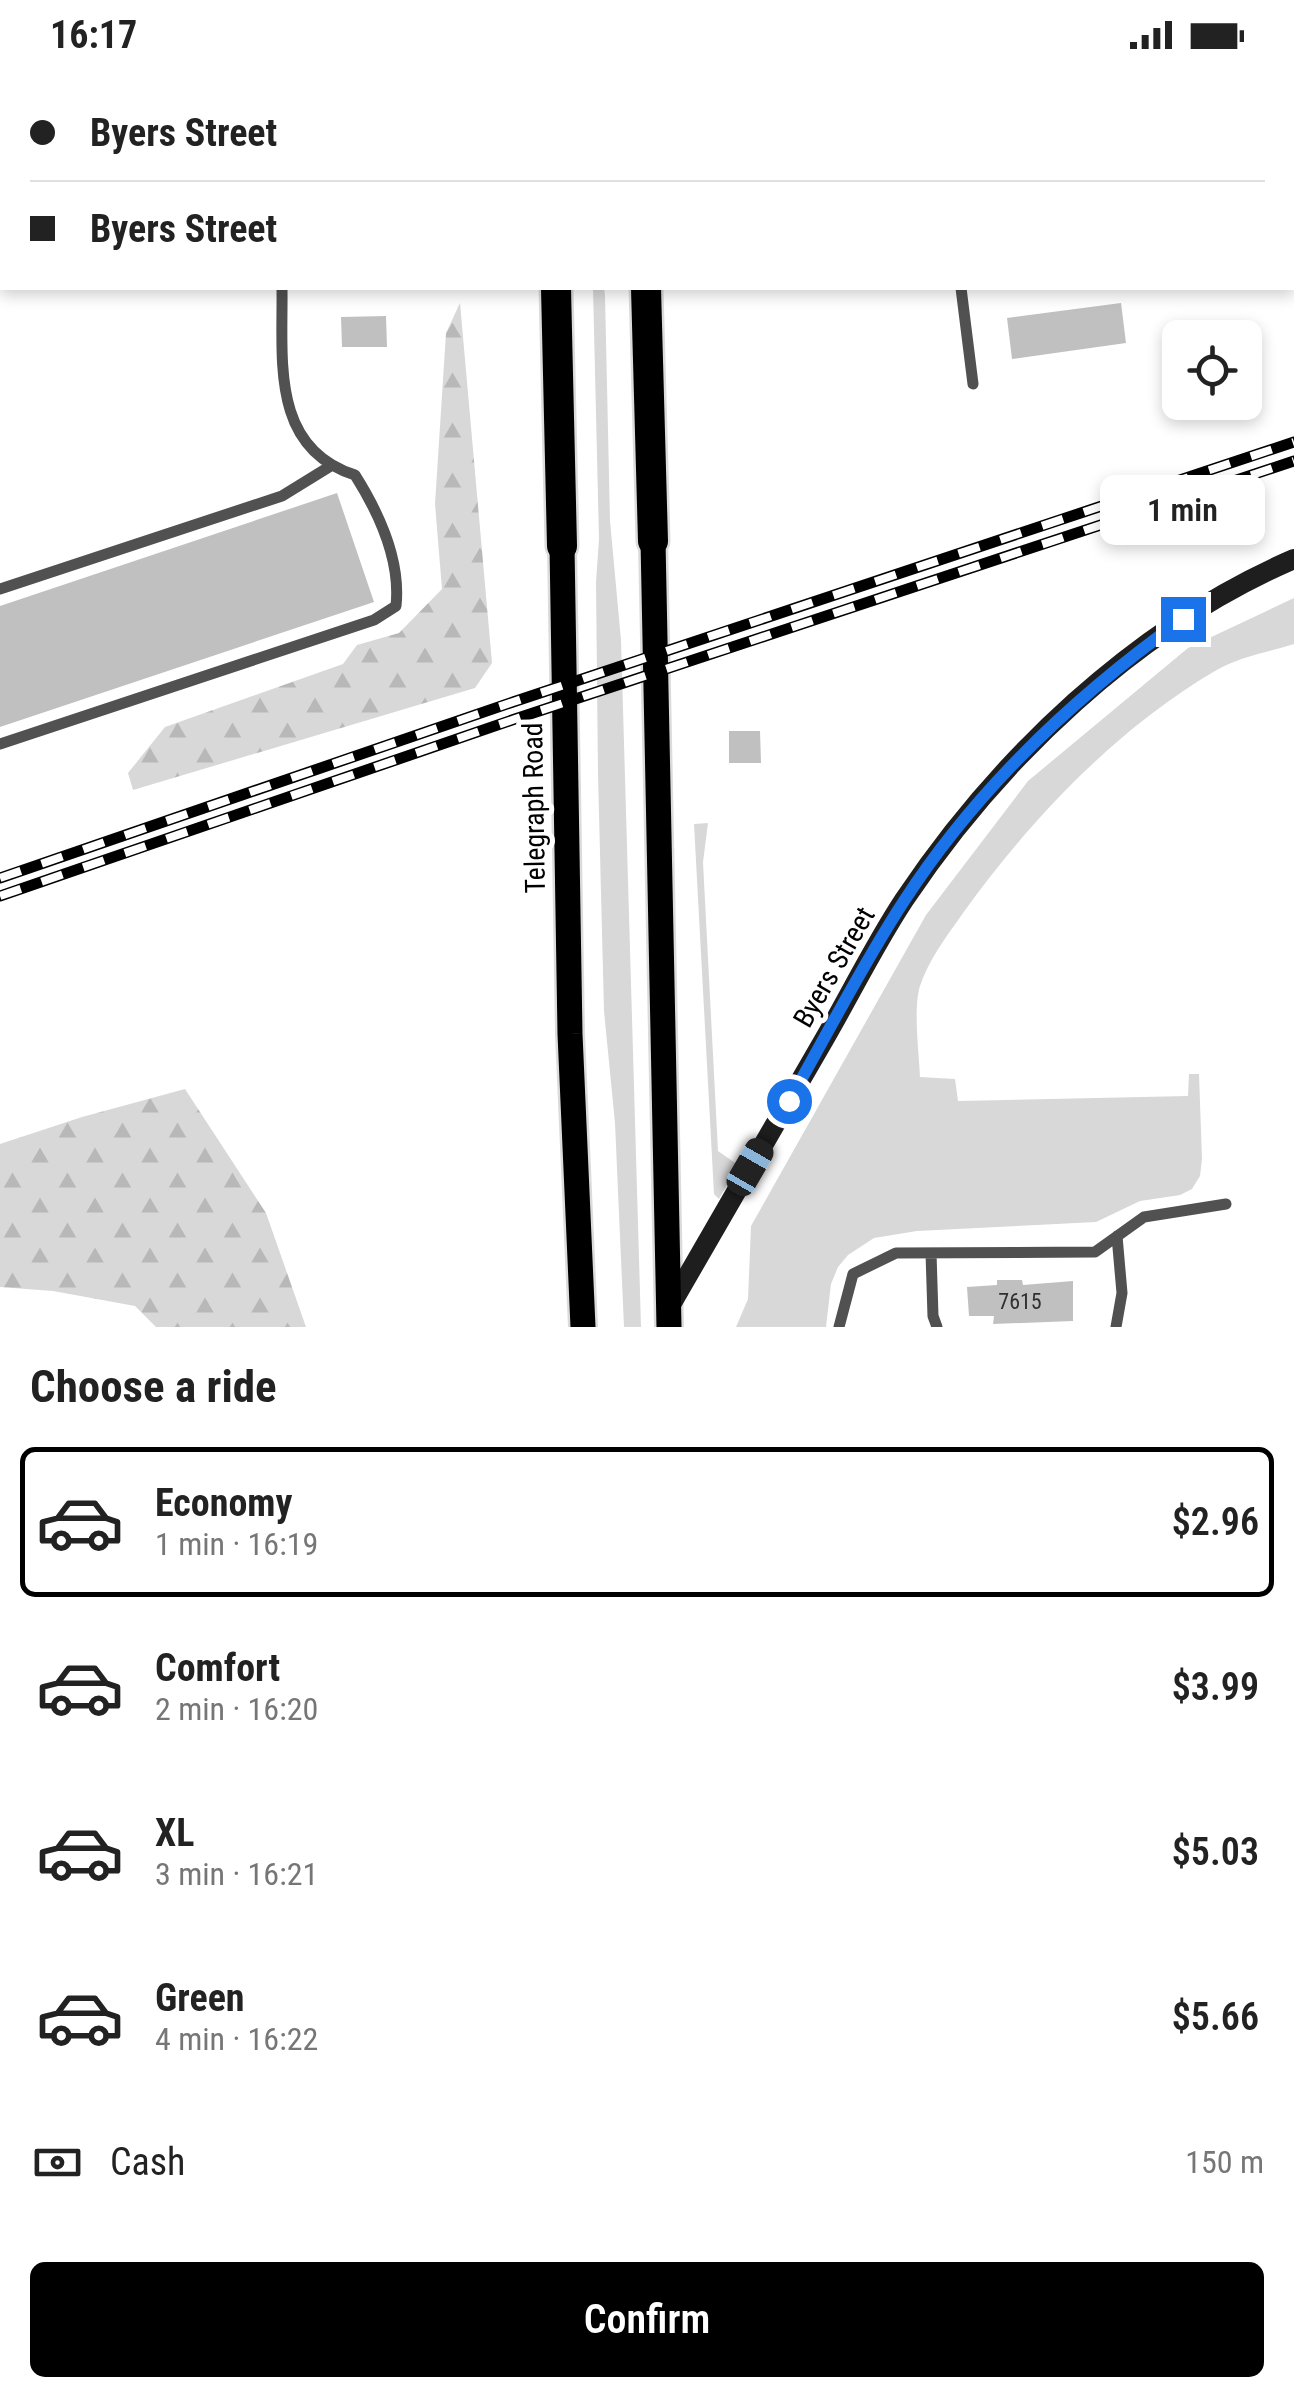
<!DOCTYPE html>
<html lang="en">
<head>
<meta charset="utf-8">
<style>
  :root { --surface:#fff; --page:#f2f2f2; --text:#222; --muted:#767676; --line:#e0e0e0; --accent:#000 }
  body { margin:0; font-family:"Roboto Condensed",sans-serif; background:var(--page); color:var(--text); height:100vh; display:flex; flex-direction:column; font-size:38px; white-space:nowrap }
  * { box-sizing:border-box; margin:0 }
  p { font-size:32px; color:var(--muted) }
  .icon { flex:none; width:55px; height:55px; fill:none; stroke:currentColor; stroke-width:2; stroke-linecap:round; stroke-linejoin:round }
  .map { position:relative; height:1257px; overflow:hidden }
  .panel { display:flex; flex-direction:column; background:var(--surface); flex:1 }
  .panel>* { flex:none }
  .hud { position:absolute; left:0px; top:0px; width:1295px; height:220px; box-shadow:0 5px 15px #0003; display:grid; align-content:center; height:220px; padding:0 30px; background:var(--surface) }
  .controls { position:absolute; left:1162px; top:250px; display:grid; gap:20px }
  .controls a { display:grid; place-items:center; width:100px; height:100px; border-radius:15px; background:var(--surface); box-shadow:0 5px 15px #0003; font-size:50px }
  .end { position:absolute; width:45px; height:45px; margin:-22px; border:12px solid #1a73e8; background:#fff; box-shadow:0 0 0 5px #fff }
  .from { border-radius:50% }
  .bubble { position:absolute; height:70px; border-radius:15px; background:var(--surface); box-shadow:0 5px 15px #0003; font-size:32px; font-weight:600; line-height:70px; text-align:center }
  .car { position:absolute; width:30px; height:60px; margin:-30px -15px; border-radius:12px; box-shadow:0 0 8px 2px #0007; background:linear-gradient(#222 24%,#8ab4d8 0 40%,#222 0 76%,#8ab4d8 0 86%,#222 0) }
  .hud b { display:flex; align-items:center; gap:35px; height:95px; font-size:38px }
  .hud b+b { border-top:2px solid var(--line) }
  .hud i { width:25px; height:25px; background:var(--text) }
  ul { padding:0; list-style:none }
  li { display:flex; align-items:center; gap:30px; height:150px; margin:0 20px 15px; padding:0 10px; border:5px solid transparent; border-radius:15px }
  li div { flex:1 }
  li b { display:block; font-size:38px }
  li em { font-style:normal; font-weight:600 }
  li.current { border-color:var(--accent) }
  li>.icon { width:90px; height:90px; stroke-width:1.5 }
  h2 { padding:0 30px; font-size:45px; line-height:120px }
  .pay { display:flex; align-items:center; gap:25px; height:110px; padding:0 30px; font-size:38px }
  .pay p { margin-inline-start:auto }
  .button { display:flex; gap:20px; margin-top:auto; padding:20px 30px }
  .button a { flex:1; height:115px; border-radius:15px; background:var(--accent); color:#fff; font-size:40px; font-weight:600; line-height:115px; text-align:center }
  .status { display:flex; justify-content:space-between; align-items:center; height:70px; padding:0 50px; background:var(--surface); direction:ltr }
  .status svg { height:28px; fill:currentColor }
  .map>svg:first-child { display:block }
  .grass { fill:#d8d8d8 }
  .forest { fill:url(#forest-firs) }
  .building { fill:#c0c0c0 }
  .lines { fill:none; stroke-linecap:round; stroke-linejoin:round }
  .primary-casing { stroke:#dbdbdb; stroke-width:30 }
  .highway-casing { stroke:#dbdbdb; stroke-width:35 }
  .lane { stroke:#515151; stroke-width:11 }
  .secondary { stroke:#1e1e1e; stroke-width:20 }
  .primary { stroke:#000; stroke-width:25 }
  .highway { stroke:#000; stroke-width:30 }
  .rail-casing { stroke:#000; stroke-width:11 }
  .rail { stroke:#fff; stroke-width:8; stroke-dasharray:22; stroke-linecap:butt }
  .route { stroke:#1a73e8; stroke-width:12 }
  .labels { text-anchor:middle; dominant-baseline:central; stroke-width:10; stroke-linejoin:round; paint-order:stroke }
  .number-label { font-size:22px; fill:#303030 }
  .street-label { font-size:28px; fill:#000; stroke:#fff }
</style>
</head>
<body>
<div class="status"><b>16:17</b><svg viewBox="0 0 49 12"><path d="M0 12V9h3v3zM5 12V6h3v6zM10 12V3h3v9zM15 12V0h3v12zM26 1h20v11H26zM47 4h2v5h-2z"/></svg></div>
<div class="map">
<svg width="1294" height="1257" viewBox="0 0 1294 1257">
  <defs>
    <pattern id="forest-firs" width="22" height="20" patternUnits="userSpaceOnUse" patternTransform="scale(2.5)"><rect width="22" height="20" fill="#d8d8d8"/><path d="M5 1l3.5 6h-7zM16 11l3.5 6h-7z" fill="#b8b8b8"/></pattern>
  </defs>
  <rect width="100%" height="100%" fill="#fff"/>
  <!-- grass -->
  <path class="grass" d="M593,218H604L605,225L610,451L621,570L641,1257H624L615,1053L604,941L598,704L596,512L599,469Z
    M1294,528V574C1268,582 1238,587 1215,601C1116,659 1029,751 963,843C947,866 929,889 920,916C913,938 919,983 920,1007L955,1009L958,1031L1188,1026L1189,1004H1199L1202,1089L1200,1106L1192,1119L1180,1125L1140,1131L1096,1152L917,1161L874,1168L848,1185L838,1197L831,1214L826,1257H736L748,1229L751,1156L926,845L1028,711L1188,578Z
    M708,753L703,792L718,1081L738,1095L719,1129L714,1124L694,754Z"/>
  <!-- forest -->
  <path class="forest" d="M460,233L492,593L475,618L133,720L128,703L165,657L343,594L357,575L399,563L442,519L435,434L446,263Z
    M185,1019L266,1143L306,1257H156L135,1236L53,1221L0,1217V1074L82,1047Z"/>
  <!-- building -->
  <path class="building" d="M1121,233L1126,273L1012,289L1007,248Z
    M386,246L387,277H342L341,247Z
    M337,423L374,532L0,657V536Z
    M729,661H760L761,693H729Z
    M997,1210H1022L1023,1215L1073,1211V1251L993,1254L994,1246H969L967,1217L997,1215Z"/>
  <g class="lines">
    <!-- primary casing -->
    <g class="primary-casing">
      <path id="primary" d="M653,471L669,1257
        M562,476L570,964L583,1257"/>
    </g>
    <!-- highway casing -->
    <g class="highway-casing">
      <path id="highway" d="M80,0V2
        M127,0V2
        M550,0V2
        M653,2V0
        M1030,2L1032,0
        M1111,2V0
        M556,218L562,476
        M646,218L653,471"/>
    </g>
    <!-- lane -->
    <path class="lane" d="M961,218L973,314
      M0,519L282,426L329,397
      M0,674L374,550L396,536C401,490 379,443 355,405C270,378 283,289 282,218
      M931,1183L933,1246L937,1257
      M839,1257L853,1204L896,1183L1095,1182L1144,1147L1226,1134
      M1116,1257L1122,1223L1117,1166"/>
    <!-- secondary -->
    <path class="secondary" d="M1292,33H1294
      M1292,83H1294
      M0,113H2
      M669,1238C721,1148 773,1058 825,968C851,923 875,874 904,830C999,688 1136,557 1294,489"/>
    <!-- primary -->
    <use href="#primary" class="primary"/>
    <!-- highway -->
    <use href="#highway" class="highway"/>
    <!-- rail casing -->
    <g class="rail-casing">
      <path id="rail" d="M0,808L513,632L1294,372
        M0,826L515,649L1294,391"/>
    </g>
    <!-- rail -->
    <use href="#rail" class="rail"/>
  </g>
  <g class="lines">
    <!-- route -->
    <path class="route" d="M789,1031C827,965 862,895 904,831C976,720 1075,626 1183,549"/>
  </g>
  <g class="labels">
    <!-- number labels -->
    <g class="number-label">
      <text x="1020" y="1231">7615</text>
    </g>
    <!-- street labels -->
    <g class="street-label">
      <text transform="translate(534 738) rotate(-91)">Telegraph Road</text>
      <text transform="translate(834 897) rotate(-60)">Byers Street</text>
    </g>
  </g>
</svg>
<div class="controls">
<a><svg class="icon" aria-label="locate" viewBox="0 0 24 24"><circle cx="12" cy="12" r="6"/><path d="M12 2v4M12 18v4M2 12h4M18 12h4"/></svg></a>
</div>
<i class="end from" style="left:789px;top:1031px"></i>
<i class="end" style="left:1183px;top:549px"></i>
<div class="bubble" style="left:1100px;top:405px;width:165px">1 min</div>
<i class="car" style="left:750px;top:1097px;rotate:30deg"></i>
<div class="hud">
<b><i class="from"></i>Byers Street</b>
<b><i></i>Byers Street</b>
</div>
</div>
<section class="panel">
<h2>Choose a ride</h2>
<ul>
<li class="current"><svg class="icon" aria-label="car" viewBox="0 0 24 24"><path d="M5 17H2v-5l4-1 3-4h7l3 4 3 1v5h-3M9 17h6M6 11h13"/><circle cx="7" cy="17" r="2"/><circle cx="17" cy="17" r="2"/></svg><div><b>Economy</b><p>1 min · 16:19</p></div><em>$2.96</em></li>
<li><svg class="icon" aria-label="car" viewBox="0 0 24 24"><path d="M5 17H2v-5l4-1 3-4h7l3 4 3 1v5h-3M9 17h6M6 11h13"/><circle cx="7" cy="17" r="2"/><circle cx="17" cy="17" r="2"/></svg><div><b>Comfort</b><p>2 min · 16:20</p></div><em>$3.99</em></li>
<li><svg class="icon" aria-label="car" viewBox="0 0 24 24"><path d="M5 17H2v-5l4-1 3-4h7l3 4 3 1v5h-3M9 17h6M6 11h13"/><circle cx="7" cy="17" r="2"/><circle cx="17" cy="17" r="2"/></svg><div><b>XL</b><p>3 min · 16:21</p></div><em>$5.03</em></li>
<li><svg class="icon" aria-label="car" viewBox="0 0 24 24"><path d="M5 17H2v-5l4-1 3-4h7l3 4 3 1v5h-3M9 17h6M6 11h13"/><circle cx="7" cy="17" r="2"/><circle cx="17" cy="17" r="2"/></svg><div><b>Green</b><p>4 min · 16:22</p></div><em>$5.66</em></li>
</ul>
<div class="pay"><svg class="icon" aria-label="cash" viewBox="0 0 24 24"><path d="M3 7h18v10H3z"/><circle cx="12" cy="12" r="2"/></svg>Cash<p>150 m</p></div>
<div class="button"><a>Confirm</a></div>
</section>
</body>
</html>
